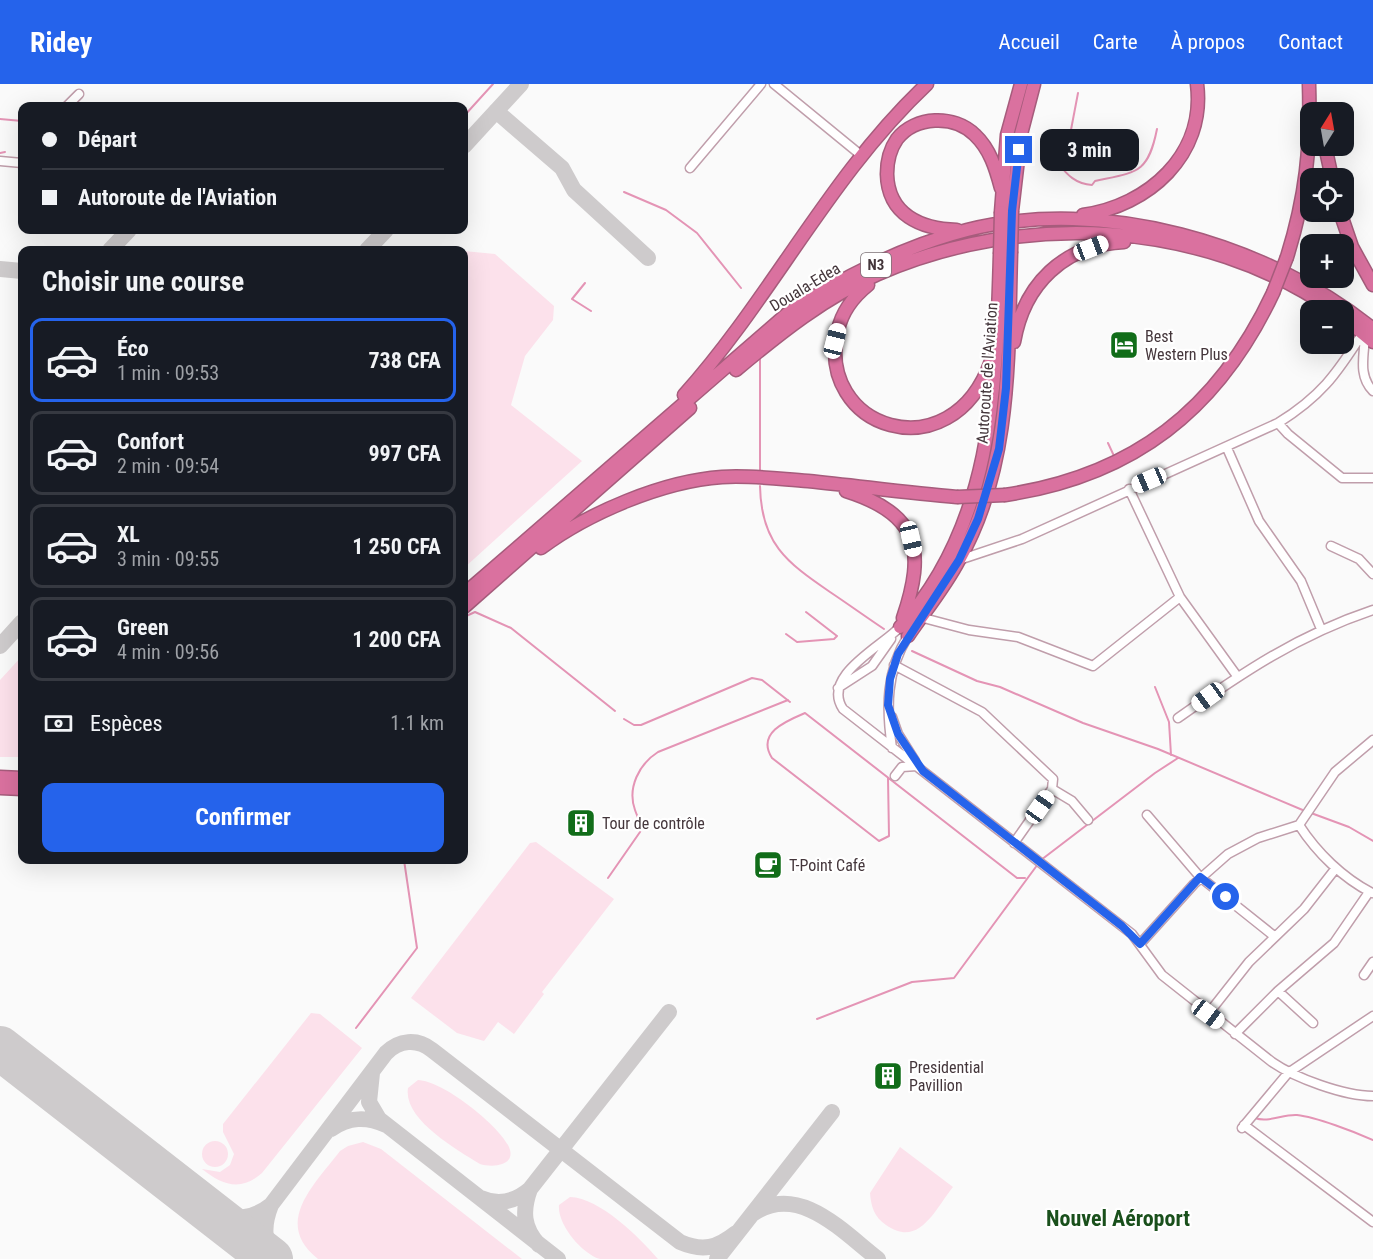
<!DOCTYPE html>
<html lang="fr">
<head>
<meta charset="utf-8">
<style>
  :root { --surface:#171b24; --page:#242831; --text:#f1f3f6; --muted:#9ea1a6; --line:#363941; --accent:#2563eb }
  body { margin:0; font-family:"Roboto Condensed",sans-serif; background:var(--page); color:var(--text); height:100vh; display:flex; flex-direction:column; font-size:22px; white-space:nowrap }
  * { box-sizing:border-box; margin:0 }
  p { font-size:20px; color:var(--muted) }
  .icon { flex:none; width:33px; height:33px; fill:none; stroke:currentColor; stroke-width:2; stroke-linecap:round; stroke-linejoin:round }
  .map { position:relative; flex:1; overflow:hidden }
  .side { position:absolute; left:18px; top:162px; width:450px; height:618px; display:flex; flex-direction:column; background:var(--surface); border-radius:12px; box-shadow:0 6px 24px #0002 }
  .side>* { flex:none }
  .guide { position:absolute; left:18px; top:18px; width:450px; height:132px; border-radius:12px; box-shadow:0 6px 24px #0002; display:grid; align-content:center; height:132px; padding:0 24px; background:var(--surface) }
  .needle { width:39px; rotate:11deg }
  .fabs { position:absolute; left:1300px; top:18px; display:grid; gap:12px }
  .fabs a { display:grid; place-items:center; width:54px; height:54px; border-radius:12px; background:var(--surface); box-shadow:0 6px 24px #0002; font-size:30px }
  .end { position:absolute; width:27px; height:27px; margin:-14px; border:8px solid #2563eb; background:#fff; box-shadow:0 0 0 3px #fff }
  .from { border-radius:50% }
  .bubble { position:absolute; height:42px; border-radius:12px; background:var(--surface); box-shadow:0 6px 24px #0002; font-size:20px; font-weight:700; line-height:42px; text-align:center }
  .car { position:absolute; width:18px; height:36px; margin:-18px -9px; border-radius:8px; box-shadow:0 0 4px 2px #0007; background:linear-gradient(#fff 24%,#345 0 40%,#fff 0 76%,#345 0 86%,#fff 0) }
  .guide b { display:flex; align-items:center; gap:21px; height:57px; font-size:22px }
  .guide b+b { border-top:2px solid var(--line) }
  .guide i { width:15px; height:15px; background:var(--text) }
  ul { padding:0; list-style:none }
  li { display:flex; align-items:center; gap:18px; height:84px; margin:0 12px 9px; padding:0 12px; border:3px solid var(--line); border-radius:12px }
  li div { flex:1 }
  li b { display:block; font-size:22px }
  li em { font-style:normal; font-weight:700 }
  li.active { border-color:var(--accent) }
  li>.icon { width:54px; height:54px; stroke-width:1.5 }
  h2 { padding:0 24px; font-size:27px; line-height:72px }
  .pay { display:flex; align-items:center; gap:15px; height:66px; padding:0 24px; font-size:22px }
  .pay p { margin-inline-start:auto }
  .button { display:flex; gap:12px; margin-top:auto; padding:12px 24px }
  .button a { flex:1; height:69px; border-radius:12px; background:var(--accent); color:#fff; font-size:24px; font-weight:700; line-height:69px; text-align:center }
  header { display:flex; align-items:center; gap:36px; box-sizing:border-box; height:84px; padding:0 30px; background:var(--accent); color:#fff }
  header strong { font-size:28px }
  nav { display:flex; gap:33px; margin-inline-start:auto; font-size:21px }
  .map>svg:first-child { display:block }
  .green { fill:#fce1eb }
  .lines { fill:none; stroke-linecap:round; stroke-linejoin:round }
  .stream { stroke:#e494b5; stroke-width:2 }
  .taxiway { stroke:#cecbcc; stroke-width:16 }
  .runway { stroke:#cecbcc; stroke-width:44 }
  .minor-casing { stroke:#c09eab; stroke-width:11 }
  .highway-casing { stroke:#a65c7c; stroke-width:15 }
  .minor { stroke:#fff; stroke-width:8 }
  .highway { stroke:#da719f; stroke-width:12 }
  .highway-bridge-casing { stroke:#a65c7c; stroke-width:15; stroke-linecap:butt }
  .highway-bridge { stroke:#da719f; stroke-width:12 }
  .route { stroke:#2563eb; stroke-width:8 }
  .labels { text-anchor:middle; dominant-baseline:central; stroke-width:4.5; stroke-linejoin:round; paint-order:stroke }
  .shield { fill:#fff; stroke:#7c7276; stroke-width:1.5 }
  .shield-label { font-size:15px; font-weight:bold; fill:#44363b }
  .street-label { font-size:16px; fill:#44363b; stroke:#fff }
  .poi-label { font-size:16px; fill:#44363b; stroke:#fff; text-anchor:start }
  .district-label { font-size:22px; font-weight:bold; fill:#1a501c; stroke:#fff }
</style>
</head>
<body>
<header>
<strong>Ridey</strong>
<nav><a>Accueil</a><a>Carte</a><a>À propos</a><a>Contact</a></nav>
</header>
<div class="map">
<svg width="1373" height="1175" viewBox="0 0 1373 1175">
  <rect width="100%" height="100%" fill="#fafafa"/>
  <!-- green -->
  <path class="green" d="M464,167L495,170L554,222L553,236L525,272L511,321L582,377L464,484Z
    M22,572V673H0V596Z
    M536,758L614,815L542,908L544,910L514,950L498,938L484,957L457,949L411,914L530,759Z
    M311,929L320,930L362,964L262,1089C241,1108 222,1101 202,1085L220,1088L230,1081L234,1070L223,1048V1040Z
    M418,996C443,997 496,1039 508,1061C519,1082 492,1084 480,1080C456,1065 403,1035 408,1004Z
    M202 1070a13 13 0 1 1 26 0a13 13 0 1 1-26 0Z
    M363,1058L381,1065L522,1175H318C272,1139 315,1100 340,1067L348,1062Z
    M900,1063L953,1103C934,1127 919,1164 886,1141C874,1133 871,1122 870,1109Z
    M570,1113C600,1114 639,1153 658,1175C642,1175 614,1175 600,1175C582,1170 557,1140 559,1121Z"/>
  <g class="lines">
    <!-- stream -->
    <path class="stream" d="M1078,9L1070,51L1058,49L1055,66L1066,68L1065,74L1058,79C1067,91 1076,100 1092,101L1095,97C1137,88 1148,90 1157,45
      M464,32L493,0
      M0,35L22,37
      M0,69L5,68
      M624,108L666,126L697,149L741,204
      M585,199L572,215L591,227
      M760,274V386
      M1108,359L1114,372
      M760,402C761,459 786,478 830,508C848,520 866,533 884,545
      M464,533L475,528L511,544L615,627
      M786,550L797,558L834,555L837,552L806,528
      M912,567L977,597L1000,603L1083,639L1158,665L1305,727
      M1155,603L1169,638L1171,671
      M624,635L634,641H641L752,594L762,596L790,618
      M888,694L889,752L879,757L772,674C756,649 786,637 805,629L1017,794H1025
      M1311,729L1349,743L1373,757
      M1041,776L1155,689L1178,674
      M608,794L640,748C642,739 638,735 635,726C627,704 639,680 658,668L788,616
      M817,935L912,898L954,894L1038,780
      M356,944L417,864L404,776
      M1255,1034C1268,1039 1283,1030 1297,1031C1316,1033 1355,1048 1373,1056"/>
    <!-- taxiway -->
    <path class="taxiway" d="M496,27L562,84L574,106L648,174
      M464,62L521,0
      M110,166L129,146
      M367,166L386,146
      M0,185L22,187
      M0,562L22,538
      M372,989L369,1018L379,1035L558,1175
      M331,1045C349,1033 366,1032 386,1041
      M481,1114C499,1122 516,1117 530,1105
      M271,1121C263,1141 263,1157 275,1175
      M210,1128C233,1137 252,1136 271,1121L386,969C399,956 417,954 432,966L680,1158C703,1168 717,1164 736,1149
      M754,1129C800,1099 844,1149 878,1175
      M539,1161C523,1144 522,1127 530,1105L669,928
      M717,1175L832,1028"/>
    <!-- runway -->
    <path class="runway" d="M0,964L271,1175"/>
    <!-- minor casing -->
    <g class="minor-casing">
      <path id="minor" d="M774,0L862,72
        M67,22L79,10
        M0,77L22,79
        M690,84L761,0
        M1365,252C1364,272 1358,292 1373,307
        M1278,339L1288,350L1342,394H1373
        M1227,364L1259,437L1301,497L1321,545
        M1129,405L1180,513L1237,592
        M1331,462L1359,475L1373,490
        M959,476L1022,455L1278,339C1320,313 1336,291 1362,250
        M916,532L969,546L1018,553L1093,582L1180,513
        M900,543C881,563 821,592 843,625L1132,850L1162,891L1272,978C1295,994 1344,1012 1373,1012
        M894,581L982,628L1053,695L1052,705L1014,759
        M838,604L872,582L891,555
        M892,633L898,650L915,677
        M1178,634C1242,589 1298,551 1373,526
        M892,664C886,624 886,587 908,552
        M895,692L902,683L917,682
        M1052,705L1072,717L1088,736
        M1147,731L1200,793L1274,852
        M1299,741C1317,769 1343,794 1372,809
        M1140,860L1194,800L1228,770L1258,754L1299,741L1335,688L1373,656
        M1364,891L1373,878
        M1278,907L1313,939
        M1208,930L1249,878L1304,825L1336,784
        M1235,950L1278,907L1334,859L1369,808
        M1244,1041L1373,1138
        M1242,1044L1288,989L1373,932"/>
    </g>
    <!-- highway casing -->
    <g class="highway-casing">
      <path id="highway" d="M1325,62L1332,94
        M1012,127L1021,50L1034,0
        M1001,128L1007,51L1021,0
        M1340,128L1352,163L1373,201
        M1083,131C1148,122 1206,71 1197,0
        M957,146C921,145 888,131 887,90C887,78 890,65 897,55C915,32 954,30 975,51C990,65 996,85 1001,104
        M1287,173C1306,112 1311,64 1309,0
        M868,201C853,213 842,228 838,246C814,344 951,391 991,277
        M1344,234L1373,258
        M1014,258C1024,200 1064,161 1124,158
        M736,286C780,249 825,213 878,190C1023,127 1201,135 1333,226
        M684,311C772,213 830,91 927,0
        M846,407C919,430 926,466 903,534
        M1005,411C1133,392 1218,326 1273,209
        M541,464C588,429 663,397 722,393C750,391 779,395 808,397C858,402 908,409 957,413
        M464,510L787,230C840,194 905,162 967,146C1103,112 1266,159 1373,245
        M464,523L690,324
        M900,543C994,440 996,302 1000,170
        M908,552C925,527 945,503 959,476C1012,382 1008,273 1011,169
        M0,693L22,694
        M0,704L22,705"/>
    </g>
    <!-- minor -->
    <use href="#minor" class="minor"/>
    <!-- highway -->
    <use href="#highway" class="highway"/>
    <!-- highway-bridge casing -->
    <g class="highway-bridge-casing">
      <path id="highway-bridge" d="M1011,169L1012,127
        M1000,170L1001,128
        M1273,209L1287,173
        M957,413L1005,411"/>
    </g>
    <!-- highway-bridge -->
    <use href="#highway-bridge" class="highway-bridge"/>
  </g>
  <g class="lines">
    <!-- route -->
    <path class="route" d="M1019,66L1012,127L1006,304L999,365L978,435L959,476L898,570L890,595L888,621L898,650L923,687L1122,842L1140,860L1200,793L1226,813"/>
  </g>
  <!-- icons -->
  <defs>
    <g id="hotel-square" transform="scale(1.5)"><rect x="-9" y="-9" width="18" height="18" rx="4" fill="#116d19" stroke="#fff"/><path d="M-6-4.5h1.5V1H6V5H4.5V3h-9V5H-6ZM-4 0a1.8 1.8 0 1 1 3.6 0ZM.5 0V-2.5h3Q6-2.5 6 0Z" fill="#fff"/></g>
    <g id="building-square" transform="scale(1.5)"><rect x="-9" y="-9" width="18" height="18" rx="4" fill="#116d19" stroke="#fff"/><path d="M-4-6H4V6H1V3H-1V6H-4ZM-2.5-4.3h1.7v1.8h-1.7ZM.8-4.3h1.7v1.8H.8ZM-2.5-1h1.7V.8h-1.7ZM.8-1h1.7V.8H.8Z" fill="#fff"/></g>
    <g id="cafe-square" transform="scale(1.5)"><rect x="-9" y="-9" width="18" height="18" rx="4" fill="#116d19" stroke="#fff"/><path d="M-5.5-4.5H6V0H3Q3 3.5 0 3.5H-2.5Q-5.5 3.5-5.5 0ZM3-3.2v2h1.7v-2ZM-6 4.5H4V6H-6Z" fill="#fff"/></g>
  </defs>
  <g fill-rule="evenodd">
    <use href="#hotel-square" x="1124" y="261"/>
    <use href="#building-square" x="581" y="739"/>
    <use href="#cafe-square" x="768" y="781"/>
    <use href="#building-square" x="888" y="992"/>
  </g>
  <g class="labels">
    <!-- shield labels -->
    <rect class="shield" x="861" y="169" width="30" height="24" rx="4.5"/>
    <g class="shield-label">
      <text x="876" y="181">N3</text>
    </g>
    <!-- street labels -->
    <g class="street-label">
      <text transform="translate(805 203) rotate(-31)">Douala-Edea</text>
      <text transform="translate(987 289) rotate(-86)">Autoroute de l'Aviation</text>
    </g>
    <!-- poi labels -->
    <g class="poi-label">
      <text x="1145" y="252">Best<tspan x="1145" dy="18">Western Plus</tspan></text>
      <text x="602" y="739">Tour de contrôle</text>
      <text x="789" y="781">T-Point Café</text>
      <text x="909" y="983">Presidential<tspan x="909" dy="18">Pavillion</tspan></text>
    </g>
    <!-- district labels -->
    <g class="district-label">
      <text x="1118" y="1134">Nouvel Aéroport</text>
    </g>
  </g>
</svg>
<div class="fabs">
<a><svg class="needle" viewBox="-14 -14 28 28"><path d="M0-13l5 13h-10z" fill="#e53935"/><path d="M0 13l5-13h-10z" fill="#9ea1a6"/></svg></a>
<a><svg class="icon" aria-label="locate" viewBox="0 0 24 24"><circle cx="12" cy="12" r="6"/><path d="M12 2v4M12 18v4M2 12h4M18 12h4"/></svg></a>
<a>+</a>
<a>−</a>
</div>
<i class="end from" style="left:1226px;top:813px"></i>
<i class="end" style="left:1019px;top:66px"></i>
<div class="bubble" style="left:1040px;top:45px;width:99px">3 min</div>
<i class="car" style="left:1091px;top:164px;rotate:69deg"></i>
<i class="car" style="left:835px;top:257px;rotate:14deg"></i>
<i class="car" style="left:1149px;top:396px;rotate:247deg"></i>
<i class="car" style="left:911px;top:455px;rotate:167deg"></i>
<i class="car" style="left:1208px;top:613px;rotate:234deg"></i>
<i class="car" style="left:1040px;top:723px;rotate:35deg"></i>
<i class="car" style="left:1208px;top:930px;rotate:127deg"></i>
<div class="guide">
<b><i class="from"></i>Départ</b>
<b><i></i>Autoroute de l'Aviation</b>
</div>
<section class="side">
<h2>Choisir une course</h2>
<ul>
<li class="active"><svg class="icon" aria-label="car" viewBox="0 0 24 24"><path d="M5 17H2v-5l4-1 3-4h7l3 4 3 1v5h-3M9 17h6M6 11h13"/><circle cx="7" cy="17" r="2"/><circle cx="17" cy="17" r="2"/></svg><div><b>Éco</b><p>1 min · 09:53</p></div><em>738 CFA</em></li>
<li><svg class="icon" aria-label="car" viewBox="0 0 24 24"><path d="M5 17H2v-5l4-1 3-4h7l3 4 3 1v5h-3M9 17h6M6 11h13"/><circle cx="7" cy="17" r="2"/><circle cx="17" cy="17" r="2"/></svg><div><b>Confort</b><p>2 min · 09:54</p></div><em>997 CFA</em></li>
<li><svg class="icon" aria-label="car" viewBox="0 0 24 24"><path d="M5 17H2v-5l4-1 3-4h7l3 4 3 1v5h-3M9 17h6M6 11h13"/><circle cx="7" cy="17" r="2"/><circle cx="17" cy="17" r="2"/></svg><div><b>XL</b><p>3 min · 09:55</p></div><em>1 250 CFA</em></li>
<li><svg class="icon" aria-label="car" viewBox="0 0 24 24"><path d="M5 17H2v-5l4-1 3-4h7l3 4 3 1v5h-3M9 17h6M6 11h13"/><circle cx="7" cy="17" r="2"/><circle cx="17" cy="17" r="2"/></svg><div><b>Green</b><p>4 min · 09:56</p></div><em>1 200 CFA</em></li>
</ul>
<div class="pay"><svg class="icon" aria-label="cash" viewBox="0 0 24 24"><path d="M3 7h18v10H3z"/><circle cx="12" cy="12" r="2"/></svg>Espèces<p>1.1 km</p></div>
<div class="button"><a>Confirmer</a></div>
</section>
</div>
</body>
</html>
